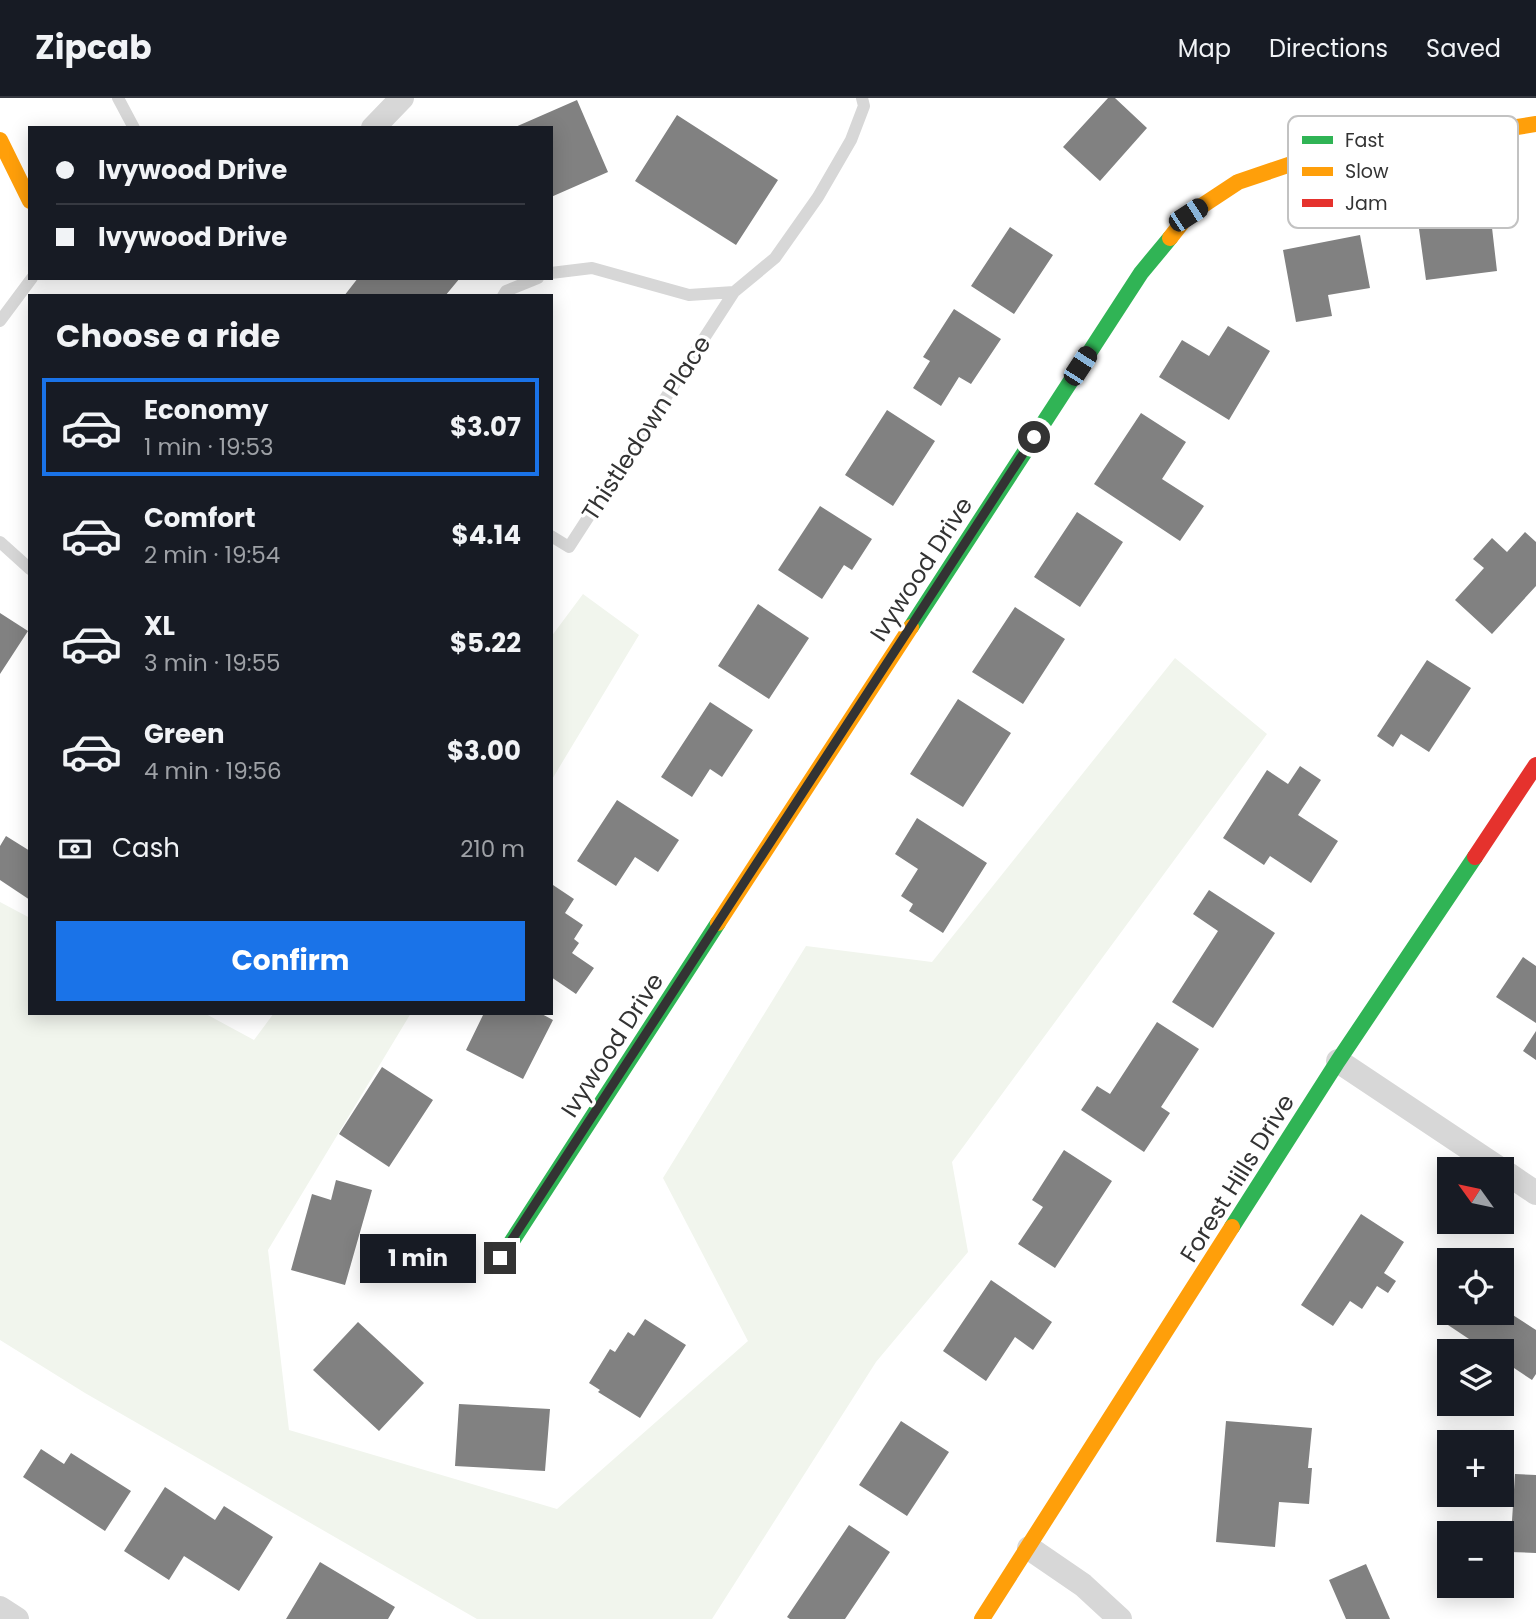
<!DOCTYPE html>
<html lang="en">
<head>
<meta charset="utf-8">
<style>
  :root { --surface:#171b24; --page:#242831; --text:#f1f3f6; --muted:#9ea1a6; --line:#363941; --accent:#1a73e8 }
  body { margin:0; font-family:Poppins,sans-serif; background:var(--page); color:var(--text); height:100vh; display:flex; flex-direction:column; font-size:26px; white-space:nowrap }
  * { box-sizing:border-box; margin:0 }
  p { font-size:23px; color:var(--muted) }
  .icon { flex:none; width:38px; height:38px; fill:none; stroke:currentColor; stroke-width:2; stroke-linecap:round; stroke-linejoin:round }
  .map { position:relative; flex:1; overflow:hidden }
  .details { position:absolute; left:28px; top:196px; width:525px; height:721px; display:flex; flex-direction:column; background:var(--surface); border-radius:0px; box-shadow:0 4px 18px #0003 }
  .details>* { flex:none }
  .banner { position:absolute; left:28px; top:28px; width:525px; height:154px; border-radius:0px; box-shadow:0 4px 18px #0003; display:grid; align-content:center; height:154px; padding:0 28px; background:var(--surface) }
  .needle { width:46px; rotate:303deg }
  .controls { position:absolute; left:1437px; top:1059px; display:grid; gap:14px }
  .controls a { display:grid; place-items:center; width:77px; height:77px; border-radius:0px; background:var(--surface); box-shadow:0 4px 18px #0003; font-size:35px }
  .end { position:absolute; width:32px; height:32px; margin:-16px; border:9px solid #333; background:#fff; box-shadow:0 0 0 4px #fff }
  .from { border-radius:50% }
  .bubble { position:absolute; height:49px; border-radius:0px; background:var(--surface); box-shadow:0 4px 18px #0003; font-size:23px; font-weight:700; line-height:49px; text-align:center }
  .car { position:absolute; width:21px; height:42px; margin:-21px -10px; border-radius:9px; box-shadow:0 0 5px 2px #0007; background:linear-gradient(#222 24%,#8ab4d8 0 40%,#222 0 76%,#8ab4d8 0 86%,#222 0) }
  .banner b { display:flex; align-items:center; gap:24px; height:66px; font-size:26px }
  .banner b+b { border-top:2px solid var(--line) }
  .banner i { width:18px; height:18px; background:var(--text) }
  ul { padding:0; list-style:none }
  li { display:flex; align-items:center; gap:21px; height:98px; margin:0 14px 10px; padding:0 14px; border:4px solid transparent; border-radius:0px }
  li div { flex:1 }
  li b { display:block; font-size:26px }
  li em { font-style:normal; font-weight:700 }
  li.active { border-color:var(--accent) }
  li>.icon { width:63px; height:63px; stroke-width:1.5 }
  h2 { padding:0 28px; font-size:32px; line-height:84px }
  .pay { display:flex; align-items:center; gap:18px; height:77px; padding:0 28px; font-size:26px }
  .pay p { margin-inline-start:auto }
  .action { display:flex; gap:14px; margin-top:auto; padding:14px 28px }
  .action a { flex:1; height:80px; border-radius:0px; background:var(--accent); color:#fff; font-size:28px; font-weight:700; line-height:80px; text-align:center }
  header { display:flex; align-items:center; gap:42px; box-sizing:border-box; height:98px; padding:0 35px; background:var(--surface); border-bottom:2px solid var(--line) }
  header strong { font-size:33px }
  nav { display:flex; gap:38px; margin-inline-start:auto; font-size:24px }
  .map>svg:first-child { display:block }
  .green { fill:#f1f5ed }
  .building { fill:#818181 }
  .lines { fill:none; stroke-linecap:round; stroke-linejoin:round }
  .lane { stroke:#d7d7d7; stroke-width:12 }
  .street { stroke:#d7d7d7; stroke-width:24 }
  .fast { stroke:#30b455; stroke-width:16 }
  .slow { stroke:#ff9f0a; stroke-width:16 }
  .jam { stroke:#e5322d; stroke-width:16 }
  .route { stroke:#333; stroke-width:9 }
  .labels { text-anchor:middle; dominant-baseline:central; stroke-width:7; stroke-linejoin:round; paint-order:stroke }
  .street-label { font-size:24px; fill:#333; stroke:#fff }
  .key { fill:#fff; stroke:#c2c2c2; stroke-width:2 }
  .key-label { font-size:19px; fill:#333 }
</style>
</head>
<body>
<header>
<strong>Zipcab</strong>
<nav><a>Map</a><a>Directions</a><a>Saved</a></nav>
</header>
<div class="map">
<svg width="1536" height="1521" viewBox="0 0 1536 1521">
  <rect width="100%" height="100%" fill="#fff"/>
  <!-- green -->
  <path class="green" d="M583,496L639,537L551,683V539Z
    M1175,560L1267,636L952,1064L968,1154L876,1264L712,1521H477L85,1295L0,1242V804L30,820V915H204L254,942L274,915H411L268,1152L289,1332L557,1411L748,1243L663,1080L806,848L932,864Z"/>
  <!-- building -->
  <path class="building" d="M1108,0H1115L1147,30L1100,83L1063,49Z
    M577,2L608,74L551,99V30H513Z
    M677,17L778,82L736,147L635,83Z
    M1491,121L1497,173L1426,182L1419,131Z
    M1010,129L1053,157L1014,216L971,188Z
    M1360,137L1370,190L1328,197L1332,218L1296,224L1283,152Z
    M358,180H460L445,198H344Z
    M954,211L1001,241L971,286L959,279L941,308L913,290L930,263L923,259Z
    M1228,228L1270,253L1229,322L1159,279L1182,242L1209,258Z
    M887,312L935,343L893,408L845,377Z
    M1141,315L1186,344L1162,381L1204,408L1180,443L1094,386Z
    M820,408L872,441L852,472L844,467L822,501L778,472Z
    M1077,414L1123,444L1080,509L1034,479Z
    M1525,434L1536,444V488L1492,536L1455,502L1484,470L1473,461L1492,440L1507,454Z
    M758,506L809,540L769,601L718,568Z
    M1015,509L1065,541L1023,606L972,574Z
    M0,515L28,533L0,576Z
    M1427,562L1471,590L1429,654L1401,636L1393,649L1377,638Z
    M958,601L1011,635L963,709L910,676Z
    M710,604L753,632L722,679L710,671L692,699L661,679Z
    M1300,668L1321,682L1298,717L1338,743L1311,785L1270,758L1264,767L1223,740L1267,672L1288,686Z
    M617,702L679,742L658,774L635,759L616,788L577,763Z
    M917,720L987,765L943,835L909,813L913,806L901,798L918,771L895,756Z
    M6,738L30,753V802L0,782V748Z
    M553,787L574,801L565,815L583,827L574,841L579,845L572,855L594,870L576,896L551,879V790Z
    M1209,792L1275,835L1213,930L1172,904L1218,833L1193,816Z
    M1523,859L1536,868V925L1496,899Z
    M484,915H540L553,922L523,981L466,952Z
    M1157,924L1199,951L1161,1009L1170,1015L1144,1054L1081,1012L1097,988L1110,996Z
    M1536,933V962L1523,953Z
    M382,969L433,1002L389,1069L339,1036Z
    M1064,1052L1112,1083L1055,1170L1018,1146L1043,1109L1032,1102Z
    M336,1082L372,1092L345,1187L291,1172L312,1096L331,1102Z
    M1361,1116L1404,1144L1384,1175L1396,1183L1388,1195L1377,1188L1362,1211L1350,1203L1333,1228L1301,1207Z
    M991,1182L1052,1224L1033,1252L1015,1239L986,1283L943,1253Z
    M1502,1210L1536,1232V1276L1532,1282L1502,1262V1253H1487L1448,1227L1456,1214H1502Z
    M645,1221L686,1247L640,1320L598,1294L600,1292L589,1285L610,1251L615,1254L628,1234L634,1238Z
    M358,1224L424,1285L379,1333L313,1272Z
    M459,1306L550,1311L545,1373L455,1368Z
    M901,1323L949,1354L907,1418L859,1387Z
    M1226,1323L1312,1330L1308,1370H1312L1309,1406L1279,1404L1275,1449L1216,1444Z
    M41,1351L64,1366L71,1355L131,1393L105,1433L23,1379Z
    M1515,1376L1536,1377V1455L1510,1454Z
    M165,1389L215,1422L224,1408L273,1439L239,1493L184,1458L169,1482L124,1453Z
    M849,1427L890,1454L845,1521H790L787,1519Z
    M320,1464L395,1509L388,1521H286Z
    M1366,1466L1390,1521H1346L1329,1482Z"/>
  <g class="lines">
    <!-- lane -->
    <path class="lane" d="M118,0L134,30
      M551,175L592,170L689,197L734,194
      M503,198L506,193L538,180
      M0,223L32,180
      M551,438L569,449L734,194L775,160L818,99L851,42L864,8L862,0
      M0,444L30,471"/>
    <!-- street -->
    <path class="street" d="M373,30L402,0
      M1338,963L1500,1071
      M1502,1072L1536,1095
      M1029,1450L1083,1487L1120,1521
      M0,1510L17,1521"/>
    <!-- fast -->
    <path class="fast" d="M911,529L1141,175L1170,140
      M1232,1129L1338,963L1475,759
      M501,1160L718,825"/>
    <!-- slow -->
    <path class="slow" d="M0,42L30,103
      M1170,140L1188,117L1238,84L1303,62L1536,26
      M718,825L911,529
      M982,1521L1232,1129"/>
    <!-- jam -->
    <path class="jam" d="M1475,759L1536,667"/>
  </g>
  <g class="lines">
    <!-- route -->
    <path class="route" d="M500,1160L1034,339"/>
  </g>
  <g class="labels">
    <!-- street labels -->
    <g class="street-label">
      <text transform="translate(646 330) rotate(-57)">Thistledown Place</text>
      <text transform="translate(921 471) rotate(-57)">Ivywood Drive</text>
      <text transform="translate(612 947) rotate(-57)">Ivywood Drive</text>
      <text transform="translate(1237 1080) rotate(-58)">Forest Hills Drive</text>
    </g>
  </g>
  <!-- legend -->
  <rect x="1288" y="18" width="230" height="112" rx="10" class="key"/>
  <rect x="1302" y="38" width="31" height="8" fill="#30b455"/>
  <rect x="1302" y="69" width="31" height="9" fill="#ff9f0a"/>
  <rect x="1302" y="101" width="31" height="8" fill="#e5322d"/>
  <g class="key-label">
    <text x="1345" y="49">Fast</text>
    <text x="1345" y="80">Slow</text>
    <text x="1345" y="112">Jam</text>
  </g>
</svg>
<div class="controls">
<a><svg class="needle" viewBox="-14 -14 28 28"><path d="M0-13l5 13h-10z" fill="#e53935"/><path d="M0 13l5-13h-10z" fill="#9ea1a6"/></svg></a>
<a><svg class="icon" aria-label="locate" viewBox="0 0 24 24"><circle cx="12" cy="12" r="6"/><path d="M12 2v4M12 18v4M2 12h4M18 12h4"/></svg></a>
<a><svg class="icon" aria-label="layers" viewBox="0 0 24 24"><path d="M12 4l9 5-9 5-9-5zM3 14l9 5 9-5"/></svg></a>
<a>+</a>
<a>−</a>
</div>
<i class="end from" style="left:1034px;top:339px"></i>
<i class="end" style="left:500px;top:1160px"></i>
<div class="bubble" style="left:360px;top:1136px;width:116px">1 min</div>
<i class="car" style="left:1188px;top:117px;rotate:57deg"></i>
<i class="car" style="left:1080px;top:268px;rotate:33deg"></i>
<div class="banner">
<b><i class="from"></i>Ivywood Drive</b>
<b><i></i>Ivywood Drive</b>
</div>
<section class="details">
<h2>Choose a ride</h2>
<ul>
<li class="active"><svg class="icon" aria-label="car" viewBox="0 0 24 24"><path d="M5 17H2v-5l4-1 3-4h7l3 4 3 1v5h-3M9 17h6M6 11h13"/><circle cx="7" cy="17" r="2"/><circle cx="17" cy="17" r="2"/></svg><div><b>Economy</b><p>1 min · 19:53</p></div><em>$3.07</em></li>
<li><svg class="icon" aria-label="car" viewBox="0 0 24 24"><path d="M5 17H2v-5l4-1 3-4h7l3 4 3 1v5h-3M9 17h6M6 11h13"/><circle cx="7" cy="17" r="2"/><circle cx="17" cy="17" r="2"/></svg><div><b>Comfort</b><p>2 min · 19:54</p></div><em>$4.14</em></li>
<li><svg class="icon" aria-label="car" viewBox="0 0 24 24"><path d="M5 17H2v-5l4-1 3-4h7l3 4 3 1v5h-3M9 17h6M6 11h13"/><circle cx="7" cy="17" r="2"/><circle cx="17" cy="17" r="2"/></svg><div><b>XL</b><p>3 min · 19:55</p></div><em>$5.22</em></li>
<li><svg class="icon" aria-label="car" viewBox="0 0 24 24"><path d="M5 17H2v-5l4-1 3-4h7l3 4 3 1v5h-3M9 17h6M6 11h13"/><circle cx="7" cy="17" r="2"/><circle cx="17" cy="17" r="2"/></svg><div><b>Green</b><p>4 min · 19:56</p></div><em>$3.00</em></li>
</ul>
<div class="pay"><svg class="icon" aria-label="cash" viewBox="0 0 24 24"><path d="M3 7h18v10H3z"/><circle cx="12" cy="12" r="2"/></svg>Cash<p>210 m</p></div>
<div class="action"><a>Confirm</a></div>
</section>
</div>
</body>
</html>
